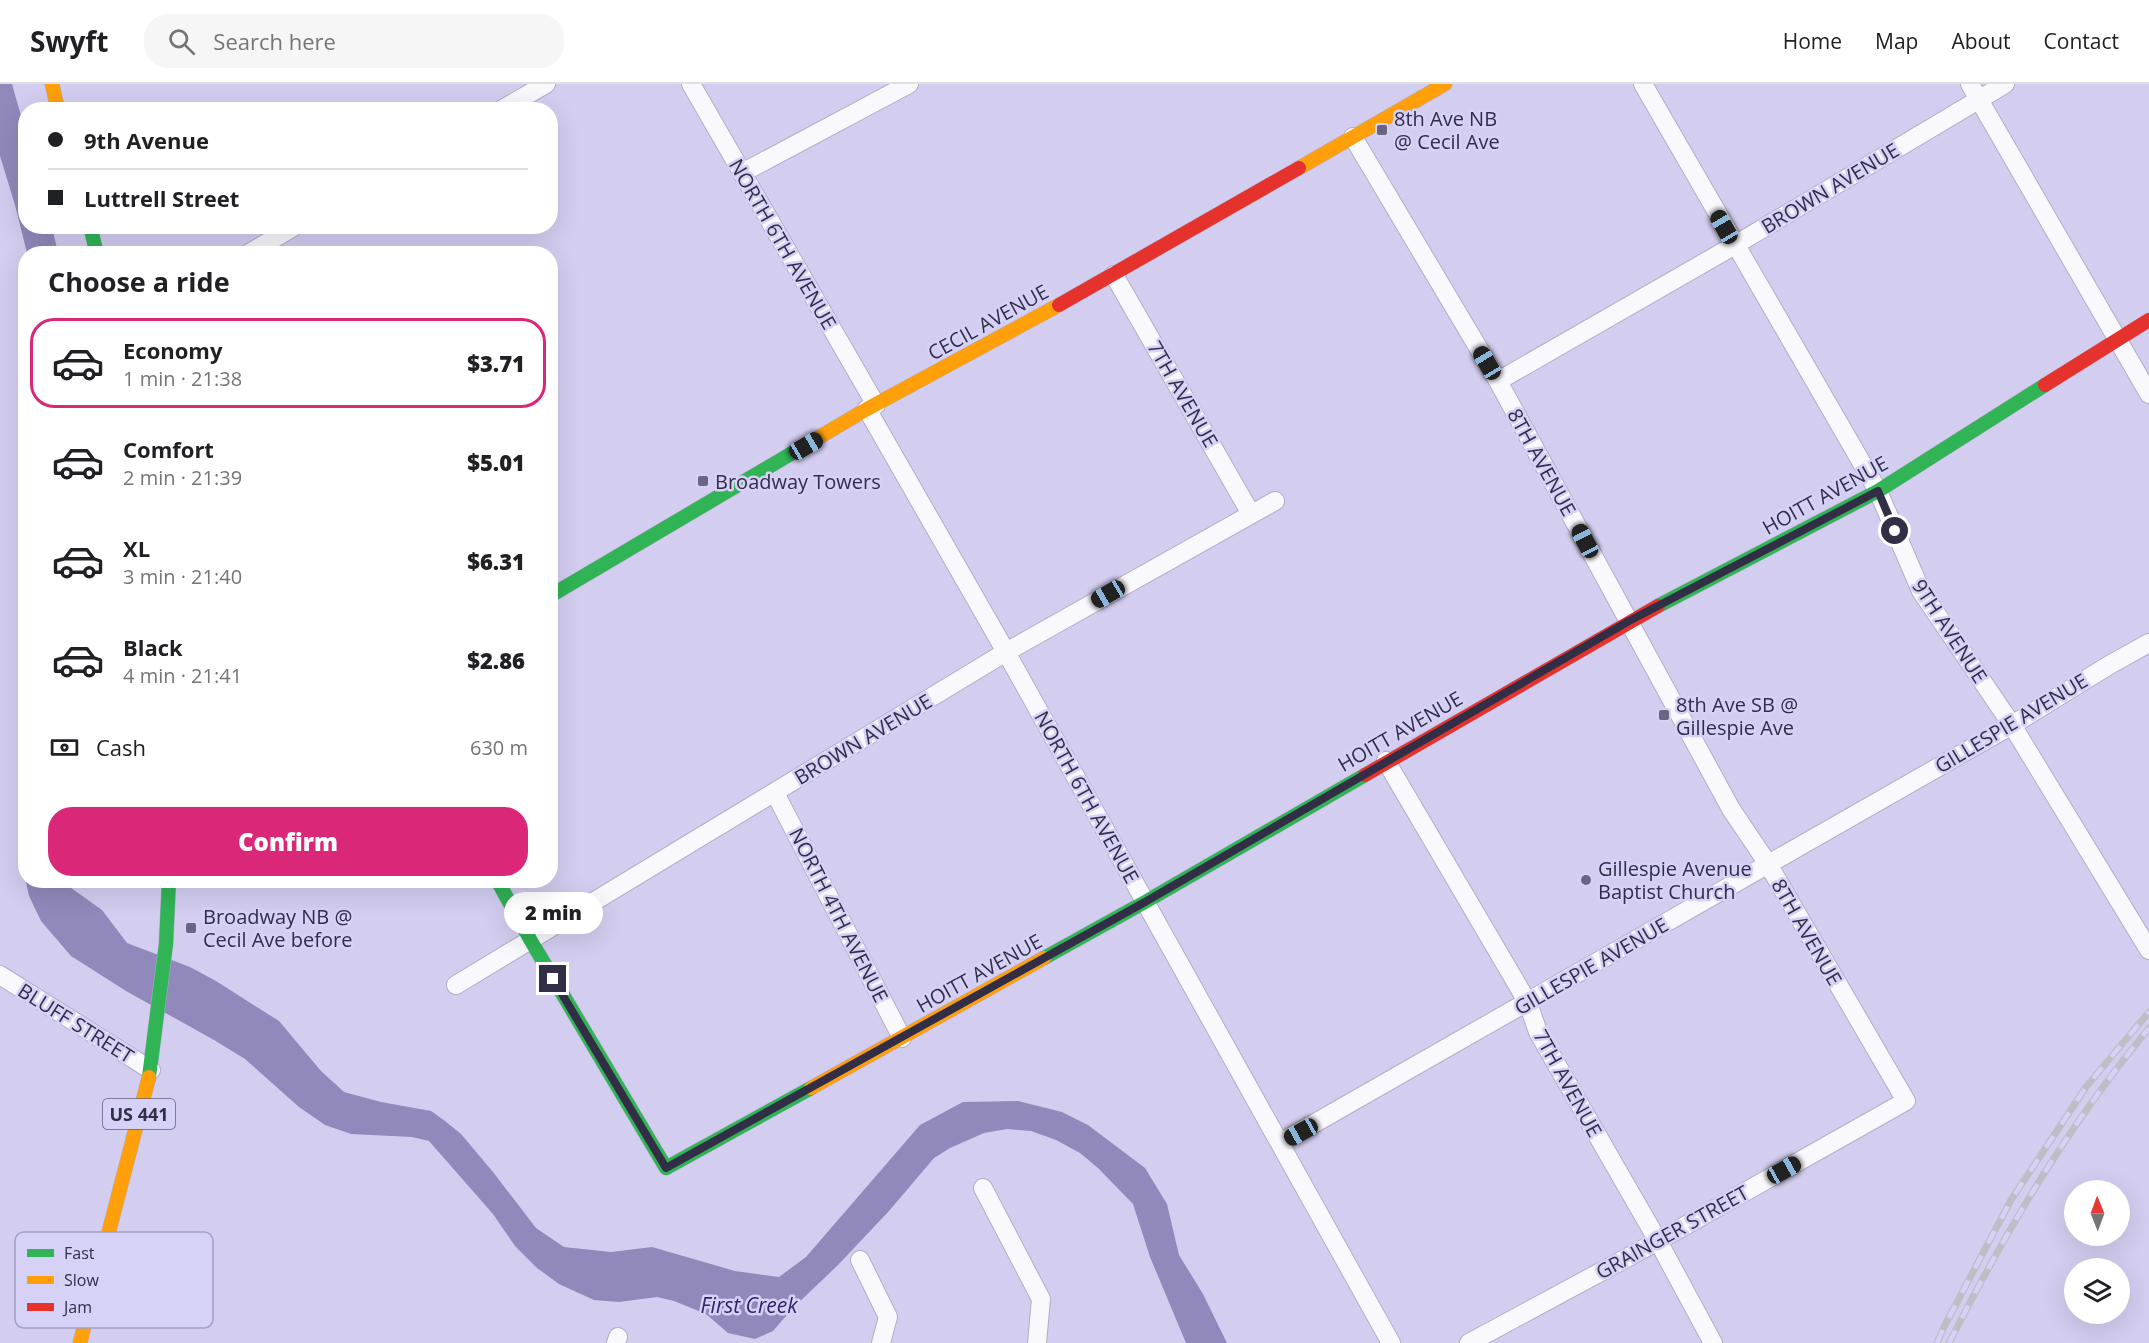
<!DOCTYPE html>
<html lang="en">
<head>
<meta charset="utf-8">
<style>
  :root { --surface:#fff; --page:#f6f6f6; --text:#202124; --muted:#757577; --line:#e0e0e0; --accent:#db2777 }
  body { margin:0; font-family:"Open Sans",sans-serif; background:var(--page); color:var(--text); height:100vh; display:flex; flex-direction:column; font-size:22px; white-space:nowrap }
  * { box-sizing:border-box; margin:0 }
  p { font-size:20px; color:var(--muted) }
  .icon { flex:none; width:33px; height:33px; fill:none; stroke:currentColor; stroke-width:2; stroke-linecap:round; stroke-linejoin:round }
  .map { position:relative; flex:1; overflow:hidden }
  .details { position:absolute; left:18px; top:162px; width:540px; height:642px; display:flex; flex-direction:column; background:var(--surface); border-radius:24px; box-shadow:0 6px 24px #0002 }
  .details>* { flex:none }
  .guide { position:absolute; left:18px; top:18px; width:540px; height:132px; border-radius:24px; box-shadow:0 6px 24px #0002; display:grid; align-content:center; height:132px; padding:0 30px; background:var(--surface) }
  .needle { width:39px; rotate:359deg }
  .tools { position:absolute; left:2064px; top:1096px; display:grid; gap:12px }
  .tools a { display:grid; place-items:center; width:66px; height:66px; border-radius:50%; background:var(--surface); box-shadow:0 6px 24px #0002; font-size:30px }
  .end { position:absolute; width:27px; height:27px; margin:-14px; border:8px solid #322e46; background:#fff; box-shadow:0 0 0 3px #fff }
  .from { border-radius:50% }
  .bubble { position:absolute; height:42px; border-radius:21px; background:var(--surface); box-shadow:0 6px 24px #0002; font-size:20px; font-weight:800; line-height:42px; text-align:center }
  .car { position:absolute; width:18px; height:36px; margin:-18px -9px; border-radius:8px; box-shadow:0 0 4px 2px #0007; background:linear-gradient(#222 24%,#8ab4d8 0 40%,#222 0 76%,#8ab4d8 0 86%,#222 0) }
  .guide b { display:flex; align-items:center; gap:21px; height:57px; font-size:22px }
  .guide b+b { border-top:2px solid var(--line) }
  .guide i { width:15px; height:15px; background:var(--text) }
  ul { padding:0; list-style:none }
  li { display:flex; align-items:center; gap:18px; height:90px; margin:0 12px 9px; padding:0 18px; border:3px solid transparent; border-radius:24px }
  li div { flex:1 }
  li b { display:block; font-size:22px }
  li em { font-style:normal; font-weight:800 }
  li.current { border-color:var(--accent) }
  li>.icon { width:54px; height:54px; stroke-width:1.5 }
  h2 { padding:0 30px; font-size:27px; line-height:72px }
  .pay { display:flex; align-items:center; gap:15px; height:66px; padding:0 30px; font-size:22px }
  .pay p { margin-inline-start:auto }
  .button { display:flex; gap:12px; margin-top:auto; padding:12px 30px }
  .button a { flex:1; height:69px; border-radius:24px; background:var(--accent); color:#fff; font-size:24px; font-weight:800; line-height:69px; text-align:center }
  header { display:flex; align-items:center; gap:36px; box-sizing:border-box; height:84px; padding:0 30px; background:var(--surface); border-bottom:2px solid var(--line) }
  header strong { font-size:28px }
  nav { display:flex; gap:33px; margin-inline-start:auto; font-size:21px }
  .search { width:420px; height:54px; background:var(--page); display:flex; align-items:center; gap:15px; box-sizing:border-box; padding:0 21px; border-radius:24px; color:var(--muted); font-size:22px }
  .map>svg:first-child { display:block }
  .water { fill:#9189bb }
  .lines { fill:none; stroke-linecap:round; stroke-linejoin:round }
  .street-casing { stroke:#b1adc8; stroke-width:20 }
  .fast-casing { stroke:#b1adc8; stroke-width:15 }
  .slow-casing { stroke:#b1adc8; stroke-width:15 }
  .jam-casing { stroke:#b1adc8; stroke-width:15 }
  .street { stroke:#f8f8fd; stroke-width:18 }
  .fast { stroke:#30b455; stroke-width:14 }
  .slow { stroke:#ff9f0a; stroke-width:14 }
  .jam { stroke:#e5322d; stroke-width:14 }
  .rail-casing { stroke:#bfbec7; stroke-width:7 }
  .rail { stroke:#d6d1f7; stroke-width:4.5; stroke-dasharray:14; stroke-linecap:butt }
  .route { stroke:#322e46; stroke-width:8 }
  .poi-dot { fill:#6a6682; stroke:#d6d1f7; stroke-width:2 }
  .labels { text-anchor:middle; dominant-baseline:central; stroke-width:5; stroke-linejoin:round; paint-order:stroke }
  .shield { fill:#d6d1f7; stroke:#635f7b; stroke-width:1.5 }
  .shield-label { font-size:18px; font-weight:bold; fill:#322e46 }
  .poi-label { font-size:20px; fill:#322e46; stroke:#d6d1f7; text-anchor:start }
  .street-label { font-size:20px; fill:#322e46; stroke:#d6d1f7 }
  .water-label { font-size:21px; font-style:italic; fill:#342166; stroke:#d6d1f7 }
  .key { fill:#d6d1f7; stroke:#a5a0c2; stroke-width:1.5 }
  .key-label { font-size:16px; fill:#322e46 }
</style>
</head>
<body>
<header>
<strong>Swyft</strong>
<div class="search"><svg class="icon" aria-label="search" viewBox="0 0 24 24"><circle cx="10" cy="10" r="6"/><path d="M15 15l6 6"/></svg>Search here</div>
<nav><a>Home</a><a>Map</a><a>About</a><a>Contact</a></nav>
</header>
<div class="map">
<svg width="2149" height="1259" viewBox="0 0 2149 1259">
  <rect width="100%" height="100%" fill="#d3cef0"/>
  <!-- water -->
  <path class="water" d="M0,0H12L25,46L26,142L52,143L58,169H27L15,121L0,72Z
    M25,714L26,796L65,797L67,801L102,826L127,859L190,883L216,897L279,937L321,987L344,1008L381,1018L431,1027L445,1037L461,1050L493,1088L536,1144L564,1163L611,1168L652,1163L735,1187L779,1193L806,1173L920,1041L963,1018L1018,1017L1062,1028L1088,1041L1145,1084L1167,1120L1179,1171L1203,1210L1227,1259H1186L1150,1173L1133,1120L1098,1084L1080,1069L1056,1056L1031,1047L1007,1045L984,1049L950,1064L934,1074L889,1127L838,1181L793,1224L773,1247L755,1255L728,1249L706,1230L674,1217L657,1213L619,1218L594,1216L559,1200L537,1184L515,1162L493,1130L429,1057L412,1053L351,1050L325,1041L299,1023L245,975L214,956L126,907L71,872L41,837L29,812L22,780L18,745L22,722Z"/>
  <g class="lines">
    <!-- street casing -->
    <g class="street-casing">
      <path id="street" d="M691,0L876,321
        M1643,0L1878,407L1921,507L2012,641L2149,866
        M1970,0L2149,310
        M501,26L546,0
        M1353,53L1498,297L1731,725L1768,780L1906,1017L1658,1157L1469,1259
        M742,89L909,0
        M248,170L295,142
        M1114,191L1251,430
        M1498,297L1735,161L2005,0
        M867,325L1006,568L1391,1259
        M1386,677L1528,919L1538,948L1658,1157L1713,1259
        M775,709L902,954
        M0,891L151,986
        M456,901L1006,568L1275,417
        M1280,1059L2012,641L2111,580L2149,559
        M983,1104L1041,1215L1037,1259
        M860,1176L888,1233L881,1259
        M616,1259L618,1253"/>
    </g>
    <!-- fast casing -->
    <g class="fast-casing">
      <path id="fast" d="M90,142L97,170
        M550,512L816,355
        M1658,522L1878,407L2045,301
        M497,796L531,857L666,1084L811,1004
        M1044,874L1145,818L1365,691
        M149,993L166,860L169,796"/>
    </g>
    <!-- slow casing -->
    <g class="slow-casing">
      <path id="slow" d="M52,0L58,26
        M1299,84L1445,0
        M816,355L867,325L1059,221
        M811,1004L1044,874
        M80,1259L149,993"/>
    </g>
    <!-- jam casing -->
    <g class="jam-casing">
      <path id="jam" d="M1059,221L1299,84
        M2045,301L2149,236
        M1365,691L1658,522"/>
    </g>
    <!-- street -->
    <use href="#street" class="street"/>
    <!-- fast -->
    <use href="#fast" class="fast"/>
    <!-- slow -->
    <use href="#slow" class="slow"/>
    <!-- jam -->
    <use href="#jam" class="jam"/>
    <!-- rail casing -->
    <g class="rail-casing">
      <path id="rail" d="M1937,1259L1945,1241L2011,1116L2086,1003L2149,928
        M1949,1259C2007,1145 2067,1043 2149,944"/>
    </g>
    <!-- rail -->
    <use href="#rail" class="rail"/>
  </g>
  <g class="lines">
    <!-- route -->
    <path class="route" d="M553,895L666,1084L1145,818L1629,537L1878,407L1895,447"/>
  </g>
  <!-- markers -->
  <g class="poi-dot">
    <rect x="1376" y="40" width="12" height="12" rx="3"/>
    <rect x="697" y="391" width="12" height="12" rx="3"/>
    <rect x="1658" y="625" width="12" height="12" rx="3"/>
    <circle cx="1586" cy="796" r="6"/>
    <rect x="185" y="838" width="12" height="12" rx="3"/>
  </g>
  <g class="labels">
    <!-- shield labels -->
    <rect class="shield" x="103" y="1015" width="72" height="30" rx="4.5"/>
    <g class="shield-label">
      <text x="139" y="1030">US 441</text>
    </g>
    <!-- poi labels -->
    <g class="poi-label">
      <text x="1394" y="34">8th Ave NB<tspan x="1394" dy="23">@ Cecil Ave</tspan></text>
      <text x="715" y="397">Broadway Towers</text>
      <text x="1676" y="620">8th Ave SB @<tspan x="1676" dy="23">Gillespie Ave</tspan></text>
      <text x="1598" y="784">Gillespie Avenue<tspan x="1598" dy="23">Baptist Church</tspan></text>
      <text x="203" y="832">Broadway NB @<tspan x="203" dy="23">Cecil Ave before</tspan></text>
    </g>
    <!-- street labels -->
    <g class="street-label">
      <text transform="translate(1830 104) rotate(-31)">BROWN AVENUE</text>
      <text transform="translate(783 160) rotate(60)">NORTH 6TH AVENUE</text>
      <text transform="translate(988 238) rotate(-29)">CECIL AVENUE</text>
      <text transform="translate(1183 310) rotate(60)">7TH AVENUE</text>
      <text transform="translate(1542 378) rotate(61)">8TH AVENUE</text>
      <text transform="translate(1825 411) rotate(-29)">HOITT AVENUE</text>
      <text transform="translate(1950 547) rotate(57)">9TH AVENUE</text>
      <text transform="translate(2011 639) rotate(-31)">GILLESPIE AVENUE</text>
      <text transform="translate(1400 647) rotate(-30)">HOITT AVENUE</text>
      <text transform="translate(863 655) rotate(-31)">BROWN AVENUE</text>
      <text transform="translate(1087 713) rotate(61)">NORTH 6TH AVENUE</text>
      <text transform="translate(839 831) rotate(63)">NORTH 4TH AVENUE</text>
      <text transform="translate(1807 848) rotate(60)">8TH AVENUE</text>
      <text transform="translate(1591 882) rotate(-30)">GILLESPIE AVENUE</text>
      <text transform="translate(979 889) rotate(-29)">HOITT AVENUE</text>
      <text transform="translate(76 939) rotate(32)">BLUFF STREET</text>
      <text transform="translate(1568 999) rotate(61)">7TH AVENUE</text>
      <text transform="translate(1672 1148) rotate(-29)">GRAINGER STREET</text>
    </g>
    <!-- water labels -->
    <g class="water-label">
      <text x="749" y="1221">First Creek</text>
    </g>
  </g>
  <!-- legend -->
  <rect x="15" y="1148" width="198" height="96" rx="9" class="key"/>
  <rect x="27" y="1165" width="27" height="8" fill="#30b455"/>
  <rect x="27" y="1192" width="27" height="8" fill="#ff9f0a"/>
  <rect x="27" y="1219" width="27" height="8" fill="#e5322d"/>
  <g class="key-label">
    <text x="64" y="1175">Fast</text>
    <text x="64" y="1202">Slow</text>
    <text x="64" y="1229">Jam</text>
  </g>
</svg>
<div class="tools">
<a><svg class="needle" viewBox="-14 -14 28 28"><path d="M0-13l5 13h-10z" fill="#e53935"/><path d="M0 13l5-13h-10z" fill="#757577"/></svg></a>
<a><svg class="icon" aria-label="layers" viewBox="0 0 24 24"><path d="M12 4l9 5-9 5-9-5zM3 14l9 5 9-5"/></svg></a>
</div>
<i class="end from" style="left:1895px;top:447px"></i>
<i class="end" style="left:553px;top:895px"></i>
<div class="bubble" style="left:504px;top:808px;width:99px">2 min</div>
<i class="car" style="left:1724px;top:143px;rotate:330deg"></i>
<i class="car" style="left:1487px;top:279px;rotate:329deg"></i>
<i class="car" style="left:806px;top:362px;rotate:60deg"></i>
<i class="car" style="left:1585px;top:457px;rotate:332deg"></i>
<i class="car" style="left:1108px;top:510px;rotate:240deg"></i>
<i class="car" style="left:1301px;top:1048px;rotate:241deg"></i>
<i class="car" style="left:1784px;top:1086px;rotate:61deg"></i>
<div class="guide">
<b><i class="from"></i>9th Avenue</b>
<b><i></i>Luttrell Street</b>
</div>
<section class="details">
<h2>Choose a ride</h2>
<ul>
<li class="current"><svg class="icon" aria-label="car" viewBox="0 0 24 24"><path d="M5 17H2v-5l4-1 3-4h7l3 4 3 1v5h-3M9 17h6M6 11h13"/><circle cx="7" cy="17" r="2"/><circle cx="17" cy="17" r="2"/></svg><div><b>Economy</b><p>1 min · 21:38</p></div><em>$3.71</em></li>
<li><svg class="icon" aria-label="car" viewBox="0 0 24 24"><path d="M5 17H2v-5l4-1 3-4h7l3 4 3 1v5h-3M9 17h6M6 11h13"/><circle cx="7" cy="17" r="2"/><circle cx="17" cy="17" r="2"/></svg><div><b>Comfort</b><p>2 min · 21:39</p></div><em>$5.01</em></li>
<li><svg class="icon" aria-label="car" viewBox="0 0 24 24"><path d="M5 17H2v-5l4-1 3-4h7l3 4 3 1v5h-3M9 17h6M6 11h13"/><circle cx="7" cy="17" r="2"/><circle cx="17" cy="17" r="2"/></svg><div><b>XL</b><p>3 min · 21:40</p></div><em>$6.31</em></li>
<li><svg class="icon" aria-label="car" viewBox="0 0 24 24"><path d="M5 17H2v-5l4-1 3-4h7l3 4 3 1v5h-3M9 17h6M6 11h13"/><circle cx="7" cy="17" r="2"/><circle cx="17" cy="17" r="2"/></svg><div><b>Black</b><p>4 min · 21:41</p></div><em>$2.86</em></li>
</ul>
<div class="pay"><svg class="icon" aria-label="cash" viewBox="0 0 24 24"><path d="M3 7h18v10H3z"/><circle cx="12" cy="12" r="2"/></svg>Cash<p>630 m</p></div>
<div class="button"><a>Confirm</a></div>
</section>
</div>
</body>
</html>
